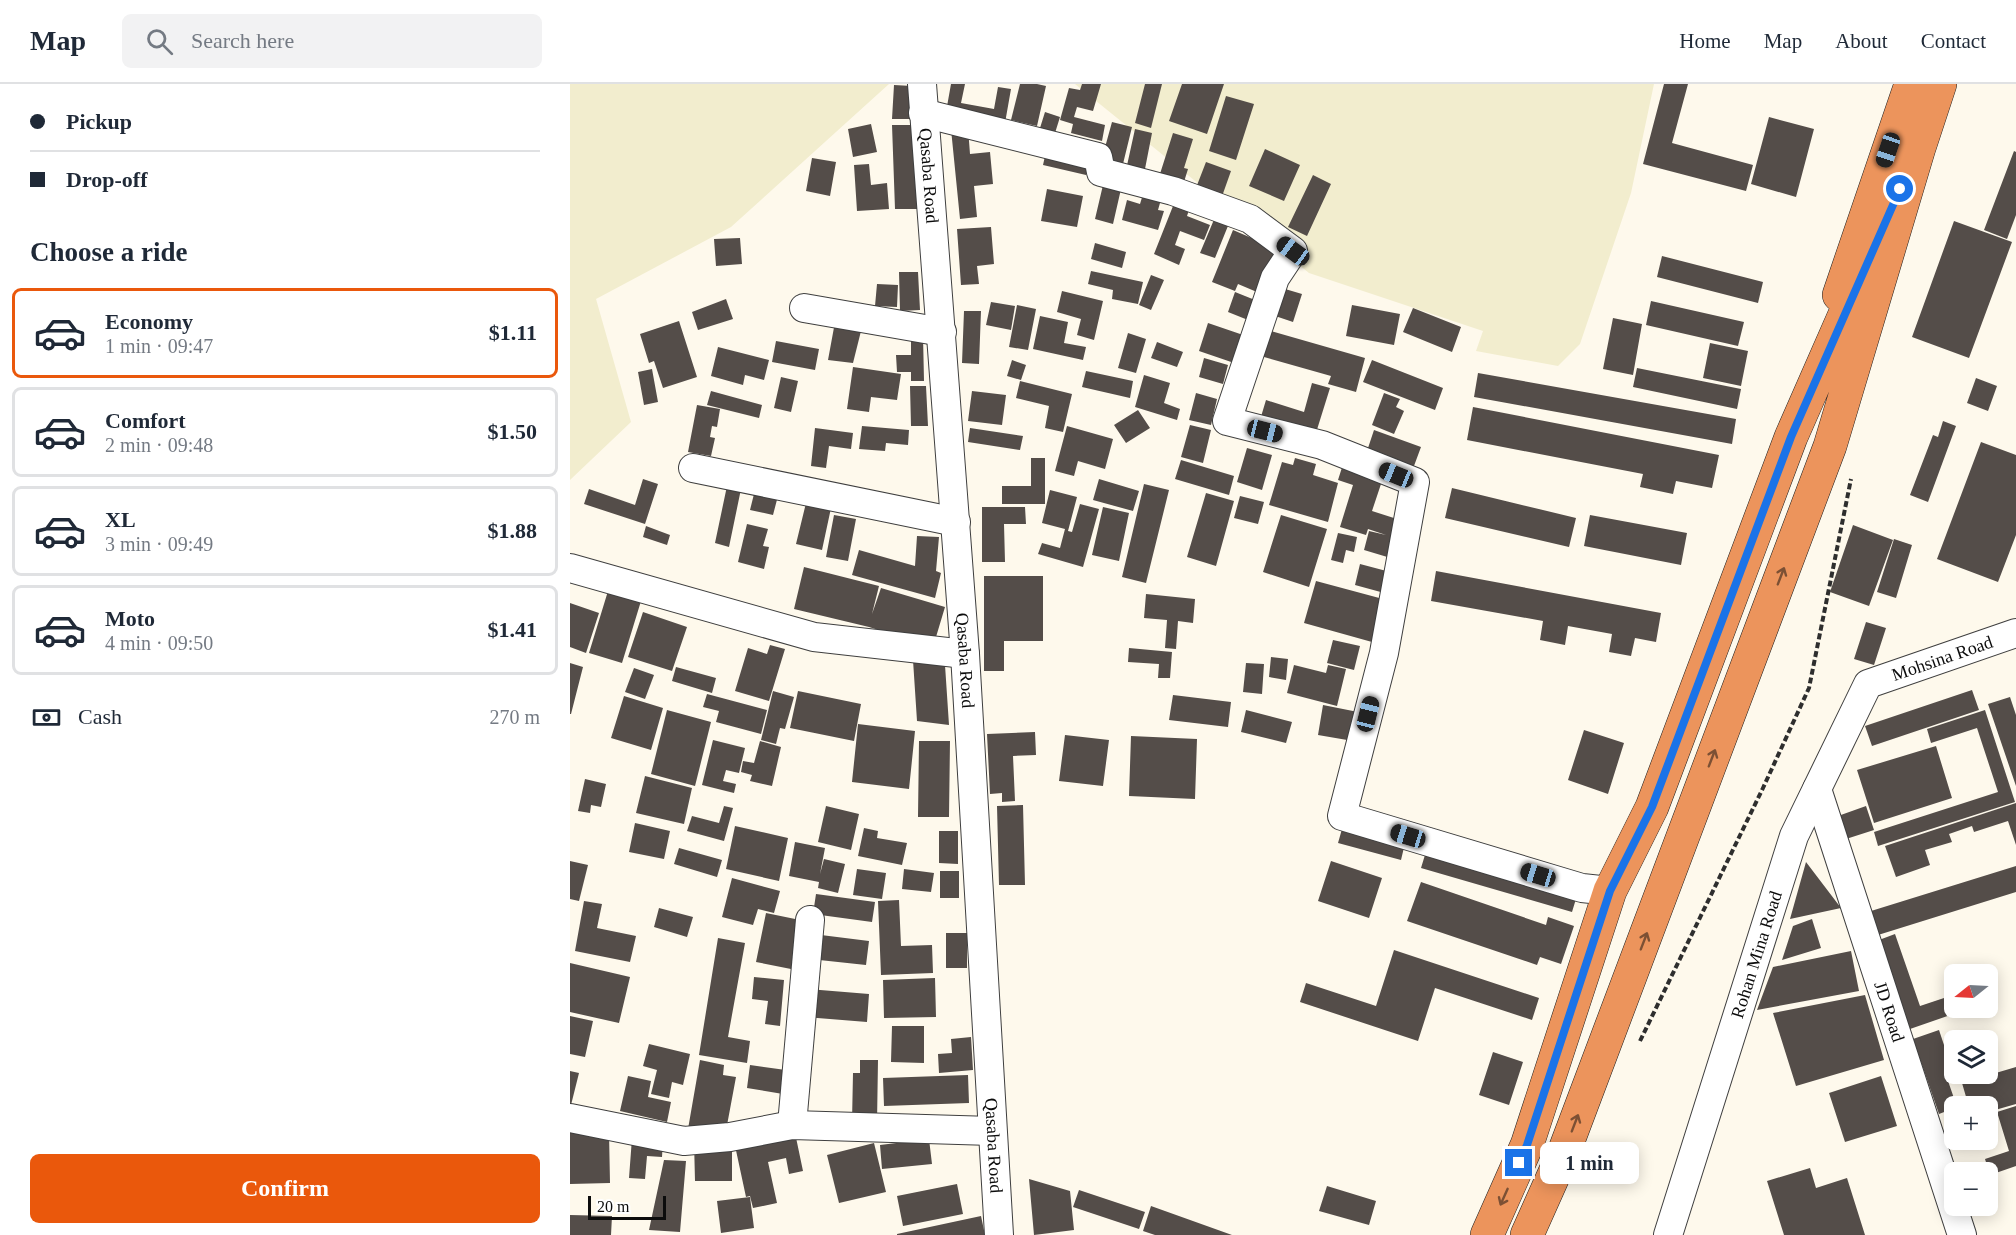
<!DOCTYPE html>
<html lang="en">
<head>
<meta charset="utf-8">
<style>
  :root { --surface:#fff; --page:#f2f2f3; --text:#1f2937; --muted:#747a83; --line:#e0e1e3; --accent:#ea580c }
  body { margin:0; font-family:Georgia,serif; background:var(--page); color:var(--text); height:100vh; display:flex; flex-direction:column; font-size:22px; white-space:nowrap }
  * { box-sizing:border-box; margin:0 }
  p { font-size:20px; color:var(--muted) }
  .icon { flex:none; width:33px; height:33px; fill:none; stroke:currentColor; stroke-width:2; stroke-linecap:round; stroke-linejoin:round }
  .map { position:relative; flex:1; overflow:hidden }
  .details { display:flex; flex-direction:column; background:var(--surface); width:570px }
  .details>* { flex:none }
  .top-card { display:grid; align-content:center; height:132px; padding:0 30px; background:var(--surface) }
  .needle { width:39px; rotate:252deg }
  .buttons { position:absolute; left:1374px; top:880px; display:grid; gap:12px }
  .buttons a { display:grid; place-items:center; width:54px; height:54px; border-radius:9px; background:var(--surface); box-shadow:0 3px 15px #0003; font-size:30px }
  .scale { position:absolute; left:18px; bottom:15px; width:78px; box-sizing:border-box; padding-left:6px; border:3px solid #0c0c0c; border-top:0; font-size:16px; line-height:21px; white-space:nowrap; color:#0c0c0c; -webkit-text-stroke:4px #fff; paint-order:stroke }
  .end { position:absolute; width:27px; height:27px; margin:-14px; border:8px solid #1a73e8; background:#fff; box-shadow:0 0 0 3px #fff }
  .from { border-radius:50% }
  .bubble { position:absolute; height:42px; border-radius:9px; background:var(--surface); box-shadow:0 3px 15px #0003; font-size:20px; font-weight:700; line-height:42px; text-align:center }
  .car { position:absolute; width:18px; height:36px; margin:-18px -9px; border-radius:8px; box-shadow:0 0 4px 2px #0007; background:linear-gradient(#222 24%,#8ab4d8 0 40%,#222 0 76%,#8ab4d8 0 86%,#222 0) }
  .top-card b { display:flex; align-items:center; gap:21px; height:57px; font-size:22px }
  .top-card b+b { border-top:2px solid var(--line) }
  .top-card i { width:15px; height:15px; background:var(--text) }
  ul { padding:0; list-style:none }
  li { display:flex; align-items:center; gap:18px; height:90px; margin:0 12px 9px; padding:0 18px; border:3px solid var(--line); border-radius:9px }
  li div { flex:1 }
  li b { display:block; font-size:22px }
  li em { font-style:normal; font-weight:700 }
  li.selected { border-color:var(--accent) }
  li>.icon { width:54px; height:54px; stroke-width:1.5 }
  h2 { padding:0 30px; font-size:27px; line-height:72px }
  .pay { display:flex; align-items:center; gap:15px; height:66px; padding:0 30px; font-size:22px }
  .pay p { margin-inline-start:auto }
  .primary-button { display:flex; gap:12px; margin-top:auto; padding:12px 30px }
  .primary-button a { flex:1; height:69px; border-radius:9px; background:var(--accent); color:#fff; font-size:24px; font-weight:700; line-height:69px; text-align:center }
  header { display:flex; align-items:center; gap:36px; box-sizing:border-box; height:84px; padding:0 30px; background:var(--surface); border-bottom:2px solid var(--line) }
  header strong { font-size:28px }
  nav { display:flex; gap:33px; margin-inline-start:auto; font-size:21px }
  .search { width:420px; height:54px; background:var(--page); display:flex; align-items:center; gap:15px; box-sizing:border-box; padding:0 21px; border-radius:9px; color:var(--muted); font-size:22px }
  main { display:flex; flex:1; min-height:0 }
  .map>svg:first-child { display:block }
  .farmland { fill:#f2edce }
  .building { fill:#544d49 }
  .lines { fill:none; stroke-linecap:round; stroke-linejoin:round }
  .street-casing { stroke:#3f3f3f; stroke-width:30 }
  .highway-casing { stroke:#1d1d1d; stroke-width:34 }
  .path { stroke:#2e2e2e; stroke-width:4; stroke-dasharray:6 3; stroke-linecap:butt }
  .street { stroke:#fff; stroke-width:28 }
  .highway { stroke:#ec945c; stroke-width:33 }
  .oneway { stroke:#7c5034 }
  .route { stroke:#1a73e8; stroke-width:8 }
  .labels { text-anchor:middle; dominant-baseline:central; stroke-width:6; stroke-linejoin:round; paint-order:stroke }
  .street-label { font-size:18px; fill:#0c0c0c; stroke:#fff }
</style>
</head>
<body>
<header>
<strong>Map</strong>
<div class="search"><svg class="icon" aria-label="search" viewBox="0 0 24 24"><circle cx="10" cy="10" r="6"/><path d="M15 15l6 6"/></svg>Search here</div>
<nav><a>Home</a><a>Map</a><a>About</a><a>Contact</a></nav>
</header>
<main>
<section class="details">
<div class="top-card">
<b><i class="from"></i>Pickup</b>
<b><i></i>Drop-off</b>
</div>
<h2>Choose a ride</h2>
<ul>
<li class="selected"><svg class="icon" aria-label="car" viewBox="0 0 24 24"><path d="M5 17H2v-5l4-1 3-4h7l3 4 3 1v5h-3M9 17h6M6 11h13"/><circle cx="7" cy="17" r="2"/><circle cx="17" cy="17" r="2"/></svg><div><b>Economy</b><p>1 min · 09:47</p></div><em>$1.11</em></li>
<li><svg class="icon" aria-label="car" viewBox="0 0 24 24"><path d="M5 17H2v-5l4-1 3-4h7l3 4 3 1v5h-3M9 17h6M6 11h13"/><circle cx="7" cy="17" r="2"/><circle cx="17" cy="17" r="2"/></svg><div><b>Comfort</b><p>2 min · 09:48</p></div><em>$1.50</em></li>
<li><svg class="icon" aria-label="car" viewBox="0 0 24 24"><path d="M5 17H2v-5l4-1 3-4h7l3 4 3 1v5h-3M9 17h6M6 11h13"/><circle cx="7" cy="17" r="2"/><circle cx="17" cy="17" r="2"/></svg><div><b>XL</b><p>3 min · 09:49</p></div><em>$1.88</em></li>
<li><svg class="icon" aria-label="car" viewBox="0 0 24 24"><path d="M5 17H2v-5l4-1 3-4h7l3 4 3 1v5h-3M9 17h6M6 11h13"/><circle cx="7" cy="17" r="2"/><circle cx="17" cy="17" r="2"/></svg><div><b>Moto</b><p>4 min · 09:50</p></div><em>$1.41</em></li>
</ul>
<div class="pay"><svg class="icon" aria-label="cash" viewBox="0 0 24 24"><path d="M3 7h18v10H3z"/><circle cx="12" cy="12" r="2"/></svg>Cash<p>270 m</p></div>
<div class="primary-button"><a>Confirm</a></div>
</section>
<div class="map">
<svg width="1446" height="1151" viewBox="0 0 1446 1151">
  <rect width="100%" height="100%" fill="#fef9ec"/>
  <!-- farmland -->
  <path class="farmland" d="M0,0H319L161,143L26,215L61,338L0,396Z
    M505,0H1084L1061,109L1010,260L988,282L906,267L913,247L739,189Z"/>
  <!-- building -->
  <path class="building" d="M381,0H395L391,19L424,25L428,3L441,5L435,39L376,28Z
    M450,0H467L476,2L467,42L441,36Z
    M512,0H531L523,27L507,23L504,33L535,41L532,57L501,49L503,40L490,36L499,4L510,6Z
    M575,0H592L581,44L565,39Z
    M612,0H654L637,50L599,37Z
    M1094,0H1118L1102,59L1183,81L1176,107L1073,80Z
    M324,1L342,2L341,35H322Z
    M656,12L684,20L666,76L639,67Z
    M475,28L490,33L485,49L470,44Z
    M1199,33L1244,45L1226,113L1181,100Z
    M542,38L562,43L552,84L531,78Z
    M301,40L307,68L283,73L278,45Z
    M322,41H344L347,125H325Z
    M398,44L400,70L420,68L423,100L404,102L407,133L390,135L381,45Z
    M565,45L582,49L574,90L556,86Z
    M603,49L623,55L614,84L618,85L613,101L589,93Z
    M477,63L520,74L516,91L473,81Z
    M695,65L730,81L714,117L679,102Z
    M1444,67L1446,68V131L1437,155L1414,146Z
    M242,74L266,78L260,112L236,107Z
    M636,78L661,87L650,118L624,109Z
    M299,80L301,101L317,99L319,125L287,127L284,81Z
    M743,91L761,100L737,152L718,143Z
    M533,101L551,105L543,140L525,135Z
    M477,105L513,112L507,143L471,137Z
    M574,107L592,112L588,126L594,127L588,146L552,136L557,116L570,120Z
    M605,117L620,123L617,132L640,141L634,156L610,147L605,161L615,165L609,181L584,170Z
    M648,126L662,132L645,174L630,169Z
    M1384,137L1442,158L1399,274L1342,253Z
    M421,143L424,180L407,182L409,200L391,201L387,145Z
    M663,146L712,167L694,211L668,200L665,207L642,198Z
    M170,154L172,180L146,182L144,155Z
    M525,159L556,168L552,184L521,175Z
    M1092,172L1193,198L1188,219L1087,193Z
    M521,187L573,198L568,220L542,215L543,206L518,200Z
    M329,188H348L350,226L330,227Z
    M581,191L594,196L581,226L569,221Z
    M307,200L328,201L327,223L305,222Z
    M705,202L732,210L723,238L696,229Z
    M492,207L533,217L524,256L507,251L511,235L487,228Z
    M665,208L695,220L688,240L658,228Z
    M156,215L163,235L128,246L122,228Z
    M1081,217L1174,238L1168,262L1076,241Z
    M421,218L445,222L441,246L416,241Z
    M447,221L466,225L458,266L439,263Z
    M782,221L830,230L824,261L776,252Z
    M843,224L891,243L882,268L833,248Z
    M394,227H411L409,280L392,279Z
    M470,232L498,238L494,259L516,263L513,276L463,265Z
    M1043,234L1072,240L1063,291L1033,285Z
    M109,237L127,293L93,304L84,277L79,279L70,250Z
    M265,238L291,247L283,279L258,276Z
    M638,239L679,253L670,281L629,267Z
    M694,245L795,274L786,308L758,300L761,292L687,271Z
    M558,249L576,255L566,289L548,284Z
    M353,251L354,297H341V288H327L326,271H341V252Z
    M206,257L249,265L245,286L202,278Z
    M587,258L613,268L607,283L581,274Z
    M1140,259L1178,267L1171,302L1133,294Z
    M148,263L199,276L194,296L175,291L173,301L141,292Z
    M634,274L658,281L653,300L629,293Z
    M442,276L456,281L451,296L437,292Z
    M802,276L873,304L865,326L793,298Z
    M283,283L331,290L327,316L301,313L299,328L277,325Z
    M1067,284L1171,305L1167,325L1063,303Z
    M82,285L88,318L74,321L68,288Z
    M516,287L563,297L560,314L512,303Z
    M908,289L1166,335L1162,360L904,313Z
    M574,291L600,299L594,319L610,325L607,336L565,323Z
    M211,293L228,297L221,328L204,324Z
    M1406,294L1427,302L1418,327L1397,319Z
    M450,297L502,310L493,348L475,344L479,322L446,314Z
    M742,299L760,304L745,352L690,336L696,316L734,328Z
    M340,302H356L358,342H341Z
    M141,307L192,321L189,334L137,321Z
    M402,307L436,311L432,341L398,337Z
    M626,309L647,315L641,341L619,336Z
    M814,309L830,315L826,323L834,327L824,350L802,341Z
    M127,321L150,325L147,343L142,342L140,353L145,354L141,372L118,368Z
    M903,323L1149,371L1142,404L1106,397L1103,410L1070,403L1073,390L897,356Z
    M568,326L580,344L556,359L544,341Z
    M1373,337L1386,342L1358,418L1340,411L1363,351L1368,353Z
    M620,341L641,346L633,379L611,373Z
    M292,342L339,346L338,361L316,359L315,367L289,365Z
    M497,342L543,355L535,385L508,377L504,392L485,387Z
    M245,344L283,349L281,365L259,362L256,384L241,382Z
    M400,344L453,352L450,366L398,358Z
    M804,346L851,363L841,390L795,373Z
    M1411,358L1446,371V451L1428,498L1367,475Z
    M677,364L702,371L692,406L667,398Z
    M461,374H475V420H432V402H461Z
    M725,374L746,380L743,391L768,399L758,438L699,421L712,378L723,381Z
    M775,374L812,397L802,427L827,435L824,475L794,466L799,447L816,451L798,445L796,451L770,443L783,401L768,396Z
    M611,376L664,392L659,411L605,395Z
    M73,395L88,400L75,440L14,420L19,405L65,421Z
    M529,395L569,407L563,427L523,416Z
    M574,400L599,406L576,499L552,493Z
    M157,402L171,405L159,463L145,459Z
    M186,402L209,408L203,431L180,426Z
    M882,404L1006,434L999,463L875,434Z
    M480,406L507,413L498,447L502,448L510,420L529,425L513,483L468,470L472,459L490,464L495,445L472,439Z
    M636,409L664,417L646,482L617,473Z
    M670,412L694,418L688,440L664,434Z
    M236,419L261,424L252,466L226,460Z
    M412,423H455L456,440H434L435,478H412Z
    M533,423L559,429L549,477L522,471Z
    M264,431L286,435L278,477L256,473Z
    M711,431L757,445L739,503L693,488Z
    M1020,431L1117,449L1111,481L1014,462Z
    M177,440L198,445L193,462L199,463L194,485L168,478Z
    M1283,441L1323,456L1299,522L1260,508Z
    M76,442L100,451L97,461L73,453Z
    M768,449L787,453L784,468L776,466L773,479L761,476Z
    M347,452L369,453L366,487L371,489L365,514L282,491L289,466L345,482Z
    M1324,455L1342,461L1326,514L1307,508Z
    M790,480L824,489L818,510L785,501Z
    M234,483L309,502L302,530L311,504L375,523L363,563L299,543L224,525Z
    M866,487L1091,529L1086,558L1065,554L1061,572L1039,568L1042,550L998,542L995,561L970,556L973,537L861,517Z
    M414,492H473V557H434V587H414Z
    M746,497L813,515L802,558L734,539Z
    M38,507L71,517L52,579L19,569Z
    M576,510L625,515L623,539L608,537L606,565L595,564L597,536L574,534Z
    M0,519L29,529L16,569L0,563Z
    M73,528L117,543L102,587L58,573Z
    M1296,538L1316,544L1304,581L1284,575Z
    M763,556L790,562L784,586L757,579Z
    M200,561L215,565L199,617L165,607L178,564L197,570Z
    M559,564L602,568L600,594H588L589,580L558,578Z
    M701,573L718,575L716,596L699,593Z
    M343,576L375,581L379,641L347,637Z
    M0,579L13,583L1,630H0Z
    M676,579L694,580L692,610L673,608Z
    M724,581L756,589L758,581L776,585L767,622L717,609Z
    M106,583L146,594L142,609L102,597Z
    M64,584L84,591L75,615L55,608Z
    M1402,606L1409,626L1302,662L1295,642Z
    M203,607L224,613L215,645L210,644L206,660L191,656Z
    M228,607L291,620L284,657L220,644Z
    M137,610L197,626L191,650L146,638L149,627L133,623Z
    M603,611L661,618L658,643L599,636Z
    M54,612L93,624L81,666L41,654Z
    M1440,613L1446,631V702L1418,620Z
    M753,621L788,628L783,657L748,651Z
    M97,626L141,638L125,702L81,690Z
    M676,626L722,638L716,659L671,648Z
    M1415,626L1445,718L1308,762L1304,748L1428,708L1407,644L1361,659L1357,645Z
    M288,640L345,647L339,705L282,698Z
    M1014,646L1054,659L1038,710L998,696Z
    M465,648L466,671L443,672L445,717L432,718V709L420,710L417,650Z
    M495,651L539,656L533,702L489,697Z
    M561,652L627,655L625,715L559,712Z
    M143,656L175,664L169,689L156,686L153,697L166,700L164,709L132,701Z
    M190,657L211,663L202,702L180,697L182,691L171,688L173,677L184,679Z
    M349,657H380L379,733H348Z
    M1366,662L1382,714L1304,739L1287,686Z
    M75,692L122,704L114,740L66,729Z
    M15,695L36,700L31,723L21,721L20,729L8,727Z
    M1446,719V761L1438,737L1404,748L1402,742L1379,750L1382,758L1355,766L1360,781L1326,793L1315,762Z
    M453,721L455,801H429L427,722Z
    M154,722L163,724L154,757L117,747L122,732L149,739Z
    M256,722L289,730L281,766L248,758Z
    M1296,722L1304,746L1276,755L1268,732Z
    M774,738L836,755L831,776L768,759Z
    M65,739L100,747L94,775L59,768Z
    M165,742L218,754L209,797L156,785Z
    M294,744L308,747L307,754L337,759L332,781L288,772Z
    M369,747H388V780L369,779Z
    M225,758L255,764L250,790L254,775L275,780L268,809L248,804L249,798L219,792Z
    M858,761L1009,805L1002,828L851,784Z
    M109,764L152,776L147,793L104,780Z
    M0,777L18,781L9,817L0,815Z
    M761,777L812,794L799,834L748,817Z
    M1236,778L1271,824L1220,835Z
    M1446,782V808L1308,851L1301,827Z
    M287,785L316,789L312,815L283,811Z
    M334,785L364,789L361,808L332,805Z
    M370,787H389V814H370Z
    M162,794L210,807L204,829L188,825L183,841L152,833Z
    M851,798L976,841L978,833L1004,842L991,880L970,873L967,881L837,837Z
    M246,810L305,818L302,838L243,830Z
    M329,816L331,862L362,861L363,889L311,891L308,817Z
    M14,817L32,820L27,844L66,852L60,878L5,867Z
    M89,824L123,833L117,853L84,843Z
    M196,829L230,836L221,885L186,878Z
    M1242,835L1251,864L1212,876L1223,842Z
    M376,849H397V884H376Z
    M243,850L299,857L296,881L240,875Z
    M1325,850L1350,922L1383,911L1384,924H1387L1389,928L1340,945L1309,856Z
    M148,854L175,859L158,953L180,957L177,979L129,971Z
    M824,866L969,914L962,936L865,904L848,957L730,918L736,899L806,922Z
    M1281,867L1289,907L1187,926L1203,883Z
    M0,879L60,893L49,939L0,928Z
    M184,893L214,896L210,942L195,940L198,917L182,915Z
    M365,894L366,933L314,934L313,896Z
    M238,905L299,910L297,938L235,933Z
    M1295,911L1314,976L1226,1002L1203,929Z
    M0,932L23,937L15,973L0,970Z
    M322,942H354V979L321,978Z
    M1369,946L1384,991L1377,994L1387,1023L1369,1030L1343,955Z
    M401,953L403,986L369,989L368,970L382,969L381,955Z
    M79,960L120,970L113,1001L102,998L99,1014L81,1010L87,986L73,982Z
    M923,968L953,978L939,1021L909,1011Z
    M130,976L154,981L153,991L166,993L155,1052L118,1045Z
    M290,976H308L307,1039L282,1038L283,989H290Z
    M180,981L223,987L219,1011L177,1004Z
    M1446,983V1020L1418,1028V1023H1399L1392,999Z
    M0,987L9,989L1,1021H0Z
    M398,991L399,1019L314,1022L313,994Z
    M58,992L81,997L78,1013L101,1018L97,1038L50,1027Z
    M1311,992L1327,1042L1275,1058L1259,1009Z
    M1446,1022V1082L1420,1091L1415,1075L1439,1067L1427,1028Z
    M224,1044L233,1087L219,1090L216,1074L198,1078L207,1119L183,1124L180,1112L176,1113L164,1057Z
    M39,1048L40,1099L0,1100V1049Z
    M62,1054L93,1056L92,1073L77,1072L75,1095L59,1094Z
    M359,1055L362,1080L312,1085L310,1061Z
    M124,1057H162V1097H125Z
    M304,1059L316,1108L269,1119L257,1071Z
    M94,1076L116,1077L110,1148L79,1146Z
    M1240,1084L1246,1104L1277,1094L1295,1151H1214L1197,1097Z
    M459,1095L500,1107L504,1146L464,1151Z
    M387,1100L393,1130L333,1142L327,1112Z
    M757,1102L806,1117L799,1141L749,1127Z
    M509,1106L575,1128L569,1145L503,1123Z
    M180,1113L184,1144L151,1149L147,1117Z
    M581,1122L662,1151H585L573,1147Z
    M0,1131L42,1132L41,1151H0Z
    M411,1132L415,1151H327V1150Z"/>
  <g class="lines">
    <!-- street casing -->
    <g class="street-casing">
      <g id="street">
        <path id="s1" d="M352,0L395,570L429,1151"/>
        <path d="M353,29L528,73L531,88L603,107L680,135L723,167L705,194L657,337L752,361L845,398L814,569L772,732L1012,804L1040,807"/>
        <path d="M234,224L372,248"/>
        <path d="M123,384L386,438"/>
        <path d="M0,484L244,553L395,570"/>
        <path id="s2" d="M1247,705L1392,1151"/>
        <path d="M0,1034L114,1057L160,1053L222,1041L422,1047"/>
        <path d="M222,1041L240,836"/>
        <path id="s3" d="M1098,1151L1224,752L1298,600L1446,549"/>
      </g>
    </g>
    <!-- highway casing -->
    <g class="highway-casing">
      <path id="highway" d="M1269,211L1341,0
        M917,1151L957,1061L1040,807L1082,723L1221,353L1293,189
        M957,1151L994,1068L1260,362L1349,64L1370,0"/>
    </g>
    <!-- path -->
    <path class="path" d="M1070,957L1193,704L1239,604L1281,395"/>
    <!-- street -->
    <use href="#street" class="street"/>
    <!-- highway -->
    <use href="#highway" class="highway"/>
  </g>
  <!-- one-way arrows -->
  <defs><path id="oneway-shaft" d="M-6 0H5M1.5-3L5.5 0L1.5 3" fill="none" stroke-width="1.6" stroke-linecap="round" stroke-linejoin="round" transform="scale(1.5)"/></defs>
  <g class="oneway">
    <use href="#oneway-shaft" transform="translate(1211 492) rotate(-69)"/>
    <use href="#oneway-shaft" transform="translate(1142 674) rotate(-69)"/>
    <use href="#oneway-shaft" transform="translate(1074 857) rotate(-69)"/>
    <use href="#oneway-shaft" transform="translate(1005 1039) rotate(-69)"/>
    <use href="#oneway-shaft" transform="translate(934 1113) rotate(114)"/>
  </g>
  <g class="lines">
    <!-- route -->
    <path class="route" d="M949,1079L957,1061L1040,807L1082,723L1221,353L1330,105"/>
  </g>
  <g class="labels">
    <!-- street labels -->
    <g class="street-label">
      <text stroke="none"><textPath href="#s1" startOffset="92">Qasaba Road</textPath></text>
      <text stroke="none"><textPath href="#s1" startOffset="578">Qasaba Road</textPath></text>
      <text stroke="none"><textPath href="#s3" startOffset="666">Mohsina Road</textPath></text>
      <text stroke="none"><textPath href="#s3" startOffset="294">Rohan Mina Road</textPath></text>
      <text stroke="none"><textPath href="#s2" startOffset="234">JD Road</textPath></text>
      <text stroke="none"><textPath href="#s1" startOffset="1064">Qasaba Road</textPath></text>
    </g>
  </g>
</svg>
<div class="buttons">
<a><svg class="needle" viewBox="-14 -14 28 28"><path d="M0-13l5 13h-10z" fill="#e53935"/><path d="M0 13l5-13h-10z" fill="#747a83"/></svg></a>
<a><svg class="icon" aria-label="layers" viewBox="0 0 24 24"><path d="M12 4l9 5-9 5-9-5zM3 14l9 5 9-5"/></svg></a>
<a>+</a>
<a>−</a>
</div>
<div class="scale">20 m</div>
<i class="end from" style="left:1330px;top:105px"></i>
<i class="end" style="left:949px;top:1079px"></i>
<div class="bubble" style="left:970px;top:1058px;width:99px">1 min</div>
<i class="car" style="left:1318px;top:66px;rotate:199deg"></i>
<i class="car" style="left:723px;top:167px;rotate:306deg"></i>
<i class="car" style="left:695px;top:347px;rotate:104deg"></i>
<i class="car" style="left:826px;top:391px;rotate:292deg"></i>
<i class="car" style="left:798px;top:630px;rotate:14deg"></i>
<i class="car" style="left:838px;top:752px;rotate:287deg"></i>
<i class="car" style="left:968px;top:791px;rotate:287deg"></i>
</div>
</main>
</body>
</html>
